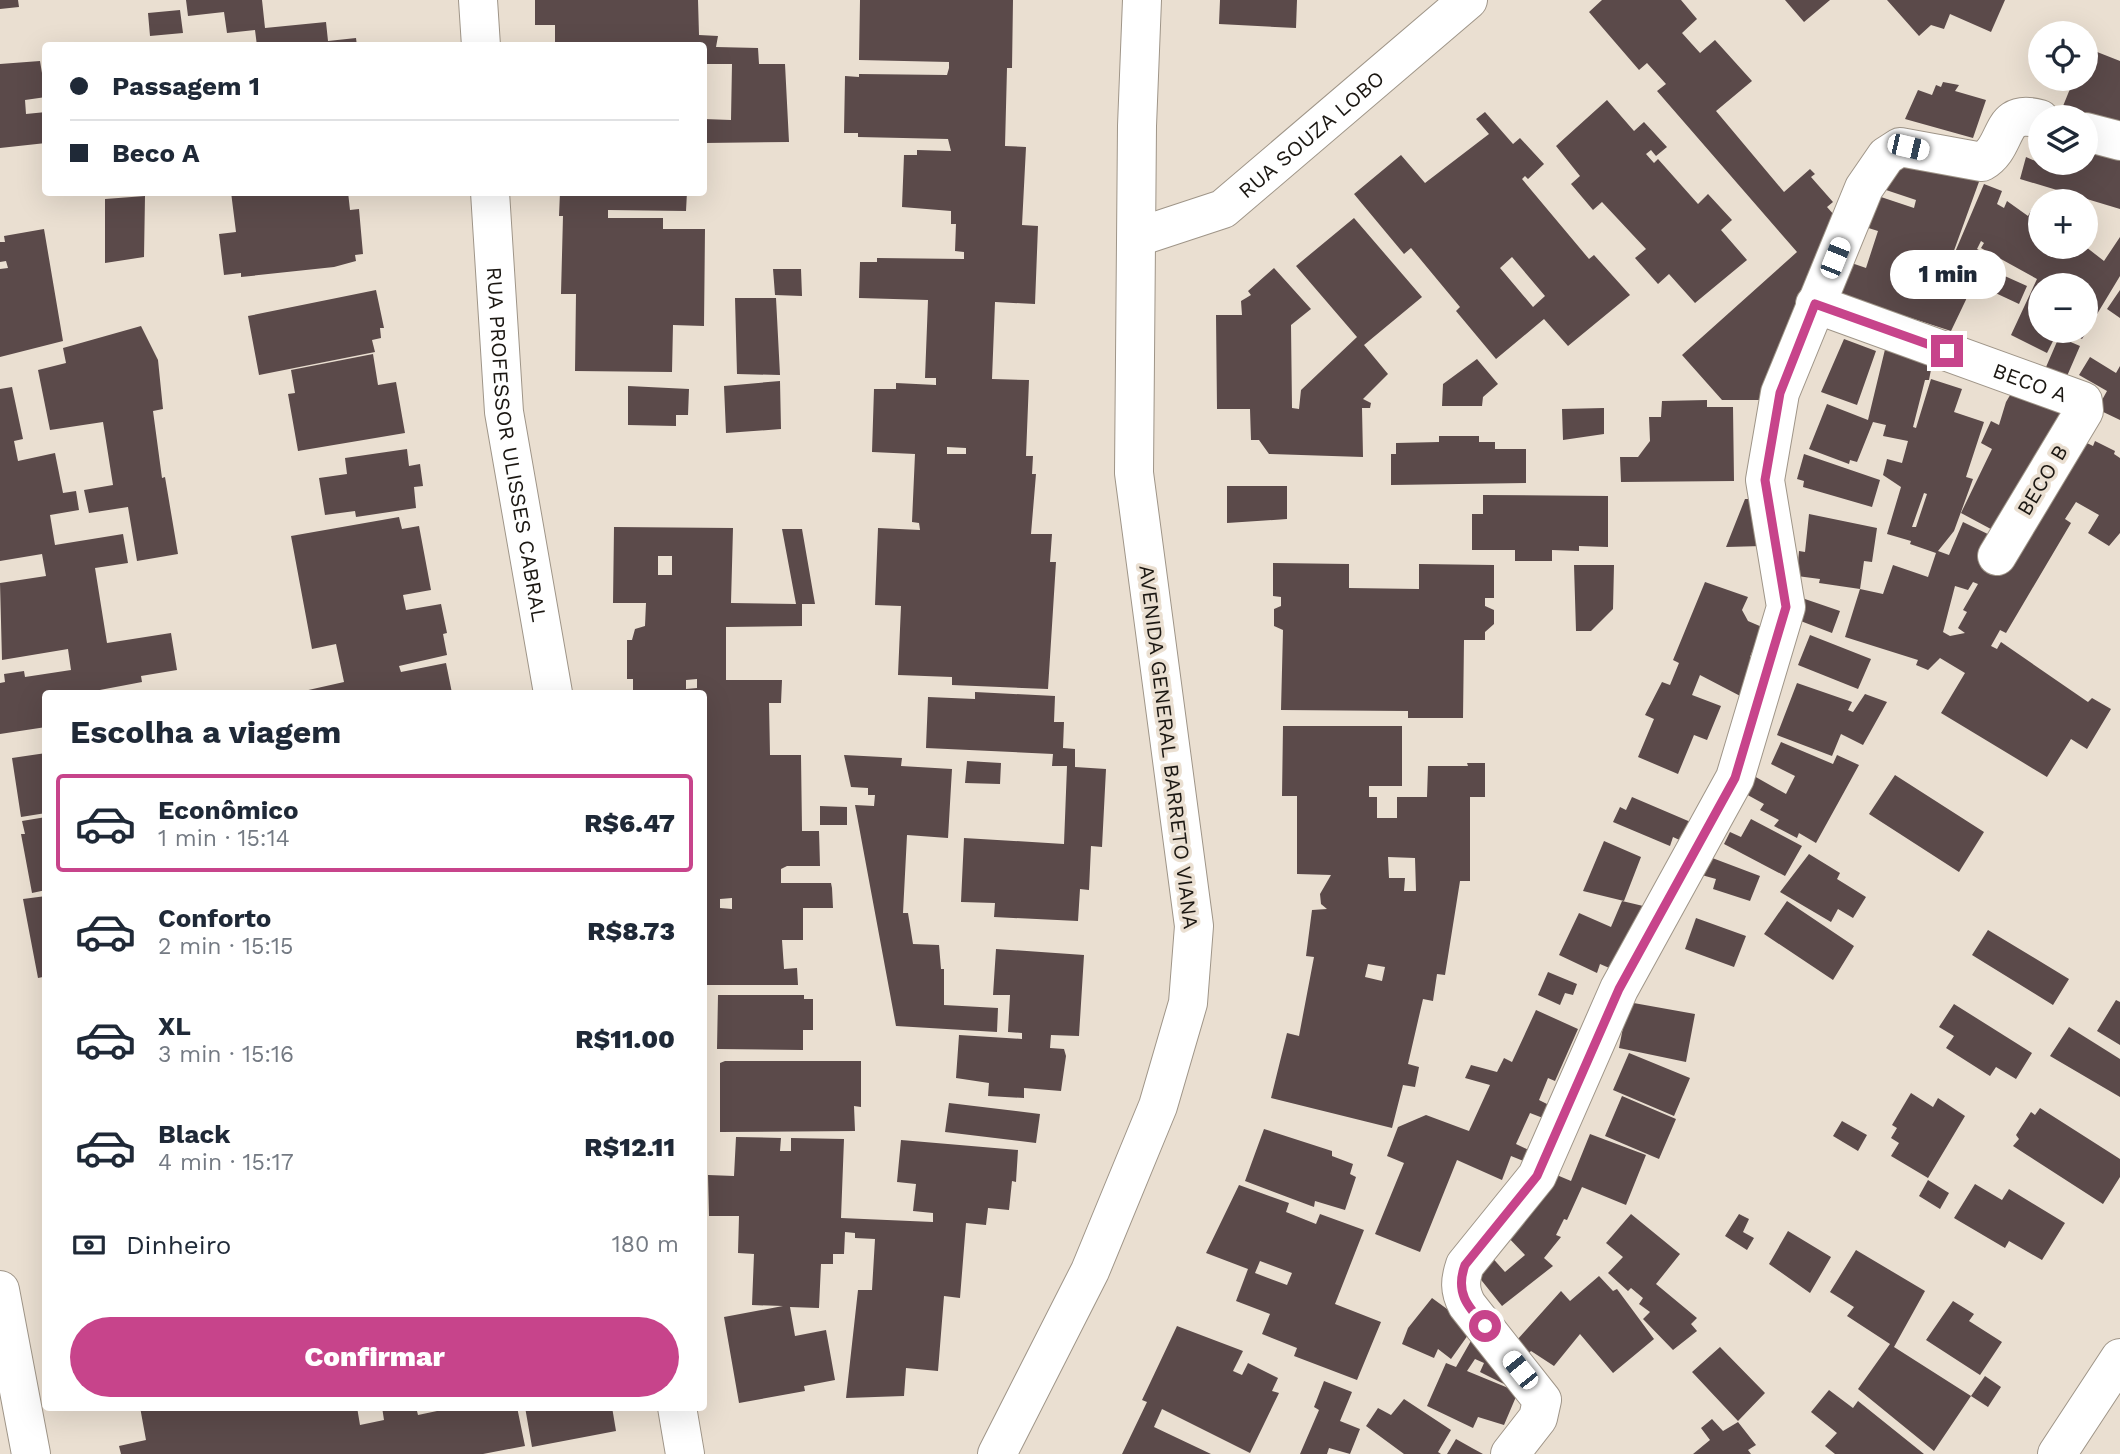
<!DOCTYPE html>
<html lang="pt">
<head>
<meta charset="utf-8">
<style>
  :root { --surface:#fff; --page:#f6f6f7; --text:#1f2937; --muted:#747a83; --line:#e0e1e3; --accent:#c7448b }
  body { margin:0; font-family:"Work Sans",sans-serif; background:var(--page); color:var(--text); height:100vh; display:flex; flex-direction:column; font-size:26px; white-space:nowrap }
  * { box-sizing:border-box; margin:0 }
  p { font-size:23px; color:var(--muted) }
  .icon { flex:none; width:38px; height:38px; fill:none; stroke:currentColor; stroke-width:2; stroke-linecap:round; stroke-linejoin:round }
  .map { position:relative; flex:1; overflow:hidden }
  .sheet { position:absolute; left:42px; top:690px; width:665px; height:721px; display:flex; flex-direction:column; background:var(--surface); border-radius:7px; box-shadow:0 7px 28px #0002 }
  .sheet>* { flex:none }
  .guide { position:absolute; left:42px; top:42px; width:665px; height:154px; border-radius:7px; box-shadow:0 7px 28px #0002; display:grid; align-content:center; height:154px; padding:0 28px; background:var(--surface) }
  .fabs { position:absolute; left:2028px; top:21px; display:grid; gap:14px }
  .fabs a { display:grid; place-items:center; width:70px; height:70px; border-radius:50%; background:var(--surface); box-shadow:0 7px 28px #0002; font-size:35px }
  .end { position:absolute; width:32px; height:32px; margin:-16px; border:9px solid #c7448b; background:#fff; box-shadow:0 0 0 4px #fff }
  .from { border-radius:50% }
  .bubble { position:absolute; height:49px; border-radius:24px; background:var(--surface); box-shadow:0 7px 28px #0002; font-size:23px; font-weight:800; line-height:49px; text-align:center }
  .car { position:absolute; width:21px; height:42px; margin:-21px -10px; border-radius:9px; box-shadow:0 0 5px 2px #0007; background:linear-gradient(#fff 24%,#345 0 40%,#fff 0 76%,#345 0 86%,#fff 0) }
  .guide b { display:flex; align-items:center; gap:24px; height:66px; font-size:26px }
  .guide b+b { border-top:2px solid var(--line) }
  .guide i { width:18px; height:18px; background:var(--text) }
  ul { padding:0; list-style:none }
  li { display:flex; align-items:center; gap:21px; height:98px; margin:0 14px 10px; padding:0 14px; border:4px solid transparent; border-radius:7px }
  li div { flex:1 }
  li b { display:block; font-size:26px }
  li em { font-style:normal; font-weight:800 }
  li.current { border-color:var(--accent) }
  li>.icon { width:63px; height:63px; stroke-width:1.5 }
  h2 { padding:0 28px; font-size:32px; line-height:84px }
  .pay { display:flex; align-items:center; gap:18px; height:77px; padding:0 28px; font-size:26px }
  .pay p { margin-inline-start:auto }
  .cta { display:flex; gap:14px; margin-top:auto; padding:14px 28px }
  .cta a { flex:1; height:80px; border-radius:42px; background:var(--accent); color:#fff; font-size:28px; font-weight:800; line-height:80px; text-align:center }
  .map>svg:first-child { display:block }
  .building { fill:#5b4a4a; fill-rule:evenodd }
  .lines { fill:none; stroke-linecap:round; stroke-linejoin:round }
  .minor-casing { stroke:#9f9588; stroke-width:40 }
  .minor { stroke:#fff; stroke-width:38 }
  .route { stroke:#c7448b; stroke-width:9 }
  .labels { text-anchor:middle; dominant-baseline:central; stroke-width:7; stroke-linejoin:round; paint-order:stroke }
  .street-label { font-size:21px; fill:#1b1712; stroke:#eadfd1 }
</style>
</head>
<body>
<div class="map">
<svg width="2120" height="1454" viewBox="0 0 2120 1454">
  <rect width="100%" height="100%" fill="#eadfd1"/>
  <!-- building -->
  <path class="building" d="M0,0H18L19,7L0,9Z
    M186,0H262L265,28L326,22L328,41L356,38L357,46H257L255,30L227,33L224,12L188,16Z
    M535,0H698L699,35L718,36L716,47L758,48L759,64H785L789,142L704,143V119L731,120L732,64H704V46H555V25H535Z
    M860,0H1013L1012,68H1007L1005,146L1026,147L1022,225L1038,226L1035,304L995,302L992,379L1029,380L1026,456H1033L1032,474H1036L1031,534H1052L1050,562H1056L1048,689L952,685V677L898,675L901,606L875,605L878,528L920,530L919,523L912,522L915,454L872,452L874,389H896V383L936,385V378H925L928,300L859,298L860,262H877V258L964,259V252L955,251L956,224H951V211L902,207L904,155H917V150L951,151L948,139L858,137V133H844L845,76L859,77V74L947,75L949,68V62L859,60ZM947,447L966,448V454H947Z
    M1220,0H1297L1296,28L1219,24Z
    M1602,0H1681L1697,19L1682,33L1700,53L1715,40L1752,81L1716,111L1784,192L1810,169L1815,174L1811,177L1833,202L1827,207L1835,216L1773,400H1722L1682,355L1797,252L1657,91L1666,84L1647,63L1639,70L1589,12Z
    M1785,0H1830L1804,22Z
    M1887,0H2005L1991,32L1950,14L1944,29L1931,25L1919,36Z
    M180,10L183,33L150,36L148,13Z
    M2087,48L2120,61V126L2061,111L2074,79H2086Z
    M40,61L46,97L25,100L26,114L46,112V143L0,148V64Z
    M1943,82L1959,85L1955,91L1986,100L1973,138L1905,119L1918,90L1932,95L1936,85L1941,87Z
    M1607,100L1634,131L1644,122L1667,147L1656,156L1651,150L1646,154L1654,163L1658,159L1698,204L1708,194L1732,220L1721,230L1747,260L1695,303L1669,274L1658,284L1635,258L1646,249L1602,202L1593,210L1571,184L1580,176L1556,146Z
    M1485,112L1513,144L1520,138L1544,164L1528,179L1525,176L1522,179L1589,259L1594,255L1630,295L1568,346L1544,319L1496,359L1456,311L1460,307L1411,248L1404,254L1354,194L1401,155L1425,183L1489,134L1476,119ZM1512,257L1545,296L1533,307L1500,268Z
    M2086,143L2120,156V209L2020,179L2026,157L2040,163H2086Z
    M1899,152L1980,179L1944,278L1984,184L2002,191L1997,204L2004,208L2007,201L2028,216L2033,207L2040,213V247H2077L2083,251L2086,247L2104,261L2120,237V276L2082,339L2068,331H2086V285H2040V331H2058L2047,353L2011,335L2037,279L1981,248L1984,243L1981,241L1977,249L2003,263L1998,273L2027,286L2019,304L1974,283L1951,331L1831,292L1840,259L1866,268L1878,231L1862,226L1872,194L1914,208L1916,200L1886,190Z
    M231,192H348L350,210L359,209L363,254L355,255L356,261L334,267L241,277V273L224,275L219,234L236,232Z
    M560,192H687L686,211L608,210V218H663V229H705L704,326L673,325L672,372L575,371L576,294H561L563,216H559Z
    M145,196L144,257L105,263V199Z
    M1354,218L1422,297L1364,345L1388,374L1363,399L1371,403L1370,408H1362L1363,457L1269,454L1259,440H1251L1250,409H1217L1216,315H1242L1241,301L1251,295L1248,291L1274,268L1311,309L1291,325L1292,408L1299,409L1301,390L1357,337L1296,266Z
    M44,229L63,341L0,357V269L8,268L6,261L0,262V242H5L4,236Z
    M773,269H801L802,296L775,295Z
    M376,290L384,328H380L381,338L372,340L375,352L259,375L248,316Z
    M2120,290V318L2107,309Z
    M735,298H776L780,375L737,374Z
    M141,326L158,360L163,409L153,411L162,478L165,477L178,554L137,561L128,507L89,513L84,490L113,485L103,422L50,430L38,370L66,363L63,348Z
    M1888,337L1935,349L1929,380H1925L1913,427L1916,428L1931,379L1962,389L1954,412L1984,422L1966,477L1973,479L1954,531L1938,551L1949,555L1963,522L1996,538L2081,440L2093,446L2095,441L2115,451L2114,454L2120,458V533L2109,546L2088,533L2099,515L2076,502L2065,519L2071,523L2006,633L2000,630L1991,646L1997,649L2001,642L2088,702L2092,698L2111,709L2087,749L2071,739L2047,777L1941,713L1965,673L1940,658L1928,670L1916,665L1918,660L1845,637L1860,589L1883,594L1893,565L1928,577L1936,553L1910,544L1911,541L1887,534L1901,487L1883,475L1887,459L1902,463L1908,441L1883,436L1886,425L1873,422L1857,462L1850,460L1849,464L1809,449L1827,404L1868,420ZM1924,493L1927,494L1916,527H1912ZM1973,582L1978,584L1963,610L1967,612L1958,628L1965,633L1950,636L1943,632L1955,586L1968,590Z
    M2059,337L2080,346L2064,383L2043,374Z
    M1844,339L1876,351L1857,405L1821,392Z
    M373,354L378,385L396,382L405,433L298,451L288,394L295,393L291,370Z
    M2090,357L2116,373L2120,366V420L2097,409L2107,391L2079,375Z
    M1477,359L1498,384L1483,397L1482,406H1442L1443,384Z
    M2019,380L2074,406L2002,535L1961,513L1992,449L1981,443L1991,421L1999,425L2006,402Z
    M780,381L781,429L726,433L724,386Z
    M628,386L689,389L688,415H676V426L628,425Z
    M12,387L23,439L14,441L18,461L55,453L63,493L76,491L79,510L50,515L55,545L123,534L128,563L95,568L107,643L171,633L177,670L141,676L142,682L84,693H46V727L0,734V683L5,682L4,674L24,671L25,677L71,670L68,649L2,660L0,583L46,576L42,554L0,561V389Z
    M1707,400V407H1733L1734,481L1621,482L1620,457H1638L1650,441L1649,417H1661L1662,401Z
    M1604,408V434L1563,440L1562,409Z
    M1439,436H1479V442H1495V449H1526V483L1391,485V454H1396V443L1439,442Z
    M407,449L409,466L420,464L423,486L414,487L416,508L356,517L355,511L325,515L319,478L347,474L345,458Z
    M1804,454L1880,480L1872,507L1803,487L1804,481L1797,479Z
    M1227,486H1287V519L1227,523Z
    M1483,495L1608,496V547L1579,546V551L1552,550V561H1515V550H1472V514H1483Z
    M1745,499H1755L1762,546L1726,547Z
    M1809,514L1877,528L1872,562L1864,561L1860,589L1819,583L1820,579L1797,576L1799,551L1805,552Z
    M399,517L402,529L419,526L431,590L403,595L406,610L441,604L447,633L443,634L447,655L399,666L401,672L446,663L452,693H295L344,682L336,644L312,649L291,536Z
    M614,527L733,528L731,603L796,604L782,529H802L815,604H802V626L726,627V680H782L781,703H769L770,755H801L802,831H819L820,866H787L781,869V883H831L832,888L833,908H803V940H782L784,969L797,968L798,985H704V693H633V679H627V640H632L635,629L645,626L646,603H613ZM658,556H672V575H658ZM697,679V688L686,689V680ZM732,898V909L720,908V899Z
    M1273,563L1349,564V588L1419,589V564L1494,565V598H1485V606L1494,610V624L1485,632V640H1464L1463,718H1408V711L1281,710L1283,630L1274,626V609L1281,606V597L1273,596Z
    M1574,565H1614L1613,609L1591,631H1576Z
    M1705,582L1748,597L1742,610L1748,621L1762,627L1750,657L1762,661L1746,699L1700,675L1692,695L1721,706L1707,740L1694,735L1678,774L1638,757L1654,719L1645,715L1662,682L1670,685L1679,663L1673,660Z
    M1802,598L1840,611L1832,633L1798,620Z
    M1810,635L1871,659L1858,689L1798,665Z
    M1797,683L1852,702L1848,710L1853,712L1865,694L1887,702L1863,745L1841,734L1832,756L1777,735Z
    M975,692L1055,696L1054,722H1064L1063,748L1075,749V767L1106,769L1102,847L1091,846L1089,890L1080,889L1078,921L994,917L995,903L961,902L964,838L1064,844L1067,766H1052L1053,754L926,748L928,697L975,699Z
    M1283,726H1402V786H1369V797H1377V818H1397V797H1427L1428,766H1468L1467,763H1485V797H1470V881H1460L1445,975L1437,974L1433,1001L1423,999L1408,1064L1419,1067L1415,1087L1403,1085L1392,1128L1271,1098L1287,1033L1299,1036L1314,957L1306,956L1312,910L1327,909L1321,904L1320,894L1331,875L1297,874V796H1282ZM1388,857L1415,858L1416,891H1404L1405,878H1389ZM1368,964L1385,967L1382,981L1365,977Z
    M1781,742L1833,764L1837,755L1859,765L1816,843L1799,833L1797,838L1774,826L1779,820L1760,810L1764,804L1744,793L1754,776L1786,794L1795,776L1771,764Z
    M46,753V813L21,817L12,758Z
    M844,755L902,758L901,766L952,769L948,838L907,835L903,913H908L913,944L939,945L941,969H944V1005L998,1008L997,1032L896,1026L855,805L874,806L875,795H868V788L851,787Z
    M967,761L1001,763L1000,784L965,783Z
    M1895,775L1984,832L1959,872L1869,814Z
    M1632,797L1700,826L1688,844L1673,837L1670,846L1613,822L1620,807L1626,810Z
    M820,806L847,807V825H820Z
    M46,817V890L32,893L21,834H25L22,821Z
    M1751,819L1802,846L1785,876L1724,844L1730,832L1741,837Z
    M1604,841L1641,857L1624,901L1583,891Z
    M1809,854L1840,873L1837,879L1866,897L1853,918L1838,909L1831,922L1780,892Z
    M1707,856L1760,876L1750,901L1713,889L1716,879L1698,874Z
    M46,896V983H44L43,977L38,978L23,899Z
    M1622,901L1656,909L1614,970L1600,964L1597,973L1559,955L1579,913L1611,927Z
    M1787,901L1854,946L1833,980L1764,934Z
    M1696,918L1746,936L1734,967L1685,949Z
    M1988,930L2069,979L2053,1005L1972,955Z
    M996,949L1084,955L1079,1036L1051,1035L1050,1048L1064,1049L1066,1056L1061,1091L1024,1088V1098L988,1096L989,1083L956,1078L959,1035L1022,1039V1033L1008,1032L1010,995H993Z
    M1548,972L1577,984L1573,995L1565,993L1560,1005L1538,995Z
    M718,995H804V999H813V1030H803V1050L717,1049Z
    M2116,1000L2120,1002V1045L2097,1031Z
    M1628,1002L1695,1014L1686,1062L1619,1048Z
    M1954,1004L2032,1053L2016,1079L1996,1067L1990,1076L1946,1048L1954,1036L1939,1027Z
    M1536,1010L1578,1029L1555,1081L1548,1078L1539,1100L1549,1105L1543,1118L1530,1113L1516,1144L1531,1151L1526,1162L1511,1156L1502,1180L1457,1160L1420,1252L1375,1234L1404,1163L1387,1156L1398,1127L1426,1115L1469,1131L1490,1085L1465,1078L1471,1065L1497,1072L1504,1058L1512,1062Z
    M2069,1027L2120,1059V1097L2050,1056Z
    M1629,1053L1690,1078L1674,1116L1613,1090Z
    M725,1061H861V1107L854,1106L855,1131L720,1132V1063Z
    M1911,1093L1933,1107L1938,1098L1965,1116L1928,1178L1891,1156L1899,1143L1891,1138L1897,1128L1892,1125Z
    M1622,1096L1676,1119L1659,1159L1605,1136Z
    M949,1103L1040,1114L1036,1143L945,1132Z
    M2040,1108L2120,1159V1177L2103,1204L2013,1146L2019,1139L2016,1135L2031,1112L2035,1115Z
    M1842,1121L1867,1135L1858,1151L1833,1136Z
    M1264,1129L1332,1151V1156L1353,1164L1350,1174L1356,1177L1345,1210L1315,1201L1314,1207L1245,1181Z
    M1590,1134L1646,1155L1626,1205L1582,1187L1567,1220L1564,1219L1556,1235L1561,1237L1544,1258L1553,1266L1502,1306L1478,1276L1489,1254L1505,1272L1525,1255L1506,1235L1552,1173L1571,1181Z
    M736,1137L781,1138L780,1151H791V1138L844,1139L841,1218L933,1222V1213L913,1211L916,1184L897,1182L901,1140L1018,1150L1016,1182L1012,1181L1009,1210L988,1208L986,1225L966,1223L960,1298L944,1296L938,1371L906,1368L904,1396L846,1398L858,1290H872L875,1239L855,1238V1233L845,1232L844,1254H833V1264H821L819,1308L790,1307L795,1336L826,1330L835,1380L804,1386L805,1391L739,1403L724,1317L783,1306L752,1305L754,1254L738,1253L739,1216H709L708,1175L734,1176Z
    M1928,1180L1949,1193L1940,1209L1919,1196Z
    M1975,1184L2002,1200L2009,1189L2065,1223L2042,1260L2009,1241L2005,1248L1954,1218Z
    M1239,1185L1289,1203L1286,1212L1316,1224L1320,1214L1364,1230L1335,1304L1381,1322L1357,1380L1294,1356L1297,1348L1262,1334L1270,1314L1236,1301L1248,1269L1206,1253ZM1260,1261L1292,1273L1287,1285L1255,1273Z
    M1631,1214L1680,1254L1656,1284L1697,1318L1691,1324L1697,1331L1673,1350L1643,1319L1650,1312L1639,1304L1643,1298L1631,1288L1628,1291L1608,1273L1623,1257L1606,1243Z
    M1739,1214L1749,1219L1743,1232L1754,1238L1747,1250L1725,1236Z
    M1788,1231L1831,1257L1810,1293L1769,1264Z
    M1856,1250L1925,1291L1894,1347L1971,1396L1934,1451L1858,1389L1890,1344L1847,1316L1854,1307L1830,1292Z
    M1599,1276L1613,1291L1617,1289L1654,1339L1613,1373L1580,1334L1554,1366L1531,1351L1519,1362L1517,1340L1561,1291L1570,1301Z
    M1432,1298L1473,1328L1451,1359L1438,1349L1434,1358L1402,1344L1408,1328Z
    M1953,1301L1974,1314L1969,1321L2002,1342L1980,1375L1926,1340Z
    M1177,1326L1243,1351L1233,1371L1242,1375L1248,1363L1278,1378L1272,1391L1279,1393L1250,1453L1162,1409L1154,1427L1211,1454H1122L1147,1402L1142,1400Z
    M1472,1339L1510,1387L1480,1372L1484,1363L1475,1359L1467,1371L1518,1392L1504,1425L1478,1417L1473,1428L1427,1406L1446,1363L1456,1367Z
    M1720,1347L1765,1393L1738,1421L1692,1372Z
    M1985,1376L2001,1387L1988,1407L1971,1396Z
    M1324,1381L1352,1392L1340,1421L1360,1429L1350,1454L1329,1448L1327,1454H1300L1319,1410L1314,1407Z
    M1829,1390L1853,1408L1858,1401L1924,1454H1835L1825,1446L1837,1433L1811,1412Z
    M1404,1399L1451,1430L1438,1452L1441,1454H1404L1366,1426L1378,1408L1391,1415Z
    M140,1407H357L360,1425L384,1420L382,1407H416L418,1415L437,1411L436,1407H517L525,1446L483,1454H121L119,1446L146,1440Z
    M525,1407H612L616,1431L532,1447Z
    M1712,1419L1723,1431L1738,1422L1756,1445L1748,1450L1751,1454H1693L1710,1440L1701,1428Z
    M1456,1439L1472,1448L1483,1454H1447Z"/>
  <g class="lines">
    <!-- minor casing -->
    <g class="minor-casing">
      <g id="minor">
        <path d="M478,0L481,46"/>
        <path d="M2086,132L2120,141"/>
        <path id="s1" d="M490,192L504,412L553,693"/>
        <path id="s2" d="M1138,237L1223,209L1468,0"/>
        <path id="s3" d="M1815,304L2083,401L2084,411L1997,556"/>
        <path d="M0,1290L31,1454"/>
        <path d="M677,1407L685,1454"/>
        <path d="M997,1454L1090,1271L1158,1106L1188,1003L1194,926L1134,473L1137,126L1142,0"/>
        <path d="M1510,1454L1538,1418L1542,1400L1467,1305C1459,1290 1460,1280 1465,1265L1537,1176L1619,989L1735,778L1786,607L1765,480L1780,393L1864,188L1886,156L1900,147L1982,162C2010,146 1997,107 2040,119"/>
        <path d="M2057,1454L2120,1358"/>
      </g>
    </g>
    <!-- minor -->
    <use href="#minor" class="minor"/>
  </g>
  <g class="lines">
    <!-- route -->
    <path class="route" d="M1485,1326C1467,1306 1455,1292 1465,1265L1537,1176L1619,989L1735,778L1786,607L1765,480L1780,393L1815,304L1947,351"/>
  </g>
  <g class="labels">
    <!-- street labels -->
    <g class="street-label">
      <text stroke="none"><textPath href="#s2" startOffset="205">RUA SOUZA LOBO</textPath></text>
      <text stroke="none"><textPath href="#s3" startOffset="229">BECO A</textPath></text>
      <text stroke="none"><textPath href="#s1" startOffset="254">RUA PROFESSOR ULISSES CABRAL</textPath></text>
      <text transform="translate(2042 480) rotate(-59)">BECO B</text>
      <text transform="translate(1169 747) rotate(83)">AVENIDA GENERAL BARRETO VIANA</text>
    </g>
  </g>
</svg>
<div class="fabs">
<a><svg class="icon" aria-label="locate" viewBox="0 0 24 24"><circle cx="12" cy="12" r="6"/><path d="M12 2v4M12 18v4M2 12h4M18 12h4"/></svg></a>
<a><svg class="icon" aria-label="layers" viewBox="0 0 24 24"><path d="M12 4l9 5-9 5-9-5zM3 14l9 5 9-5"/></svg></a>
<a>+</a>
<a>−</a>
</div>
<i class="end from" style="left:1485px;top:1326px"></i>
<i class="end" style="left:1947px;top:351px"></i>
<div class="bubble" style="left:1890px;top:250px;width:116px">1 min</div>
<i class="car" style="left:1908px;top:147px;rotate:103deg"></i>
<i class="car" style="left:1835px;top:258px;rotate:22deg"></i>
<i class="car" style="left:1520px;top:1370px;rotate:321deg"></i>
<div class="guide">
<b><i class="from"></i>Passagem 1</b>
<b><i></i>Beco A</b>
</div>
<section class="sheet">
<h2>Escolha a viagem</h2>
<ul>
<li class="current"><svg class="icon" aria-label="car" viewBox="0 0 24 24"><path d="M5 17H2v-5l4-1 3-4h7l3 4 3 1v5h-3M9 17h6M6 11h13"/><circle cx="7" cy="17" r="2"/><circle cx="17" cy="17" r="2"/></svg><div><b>Econômico</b><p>1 min · 15:14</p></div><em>R$6.47</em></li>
<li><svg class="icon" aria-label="car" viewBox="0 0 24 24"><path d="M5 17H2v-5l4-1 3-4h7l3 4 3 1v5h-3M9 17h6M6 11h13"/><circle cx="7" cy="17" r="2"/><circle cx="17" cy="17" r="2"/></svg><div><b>Conforto</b><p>2 min · 15:15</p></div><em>R$8.73</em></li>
<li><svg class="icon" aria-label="car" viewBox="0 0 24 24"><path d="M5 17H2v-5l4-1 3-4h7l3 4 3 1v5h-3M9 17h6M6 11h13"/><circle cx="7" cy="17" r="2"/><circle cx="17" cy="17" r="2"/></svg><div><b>XL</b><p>3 min · 15:16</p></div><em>R$11.00</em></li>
<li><svg class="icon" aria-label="car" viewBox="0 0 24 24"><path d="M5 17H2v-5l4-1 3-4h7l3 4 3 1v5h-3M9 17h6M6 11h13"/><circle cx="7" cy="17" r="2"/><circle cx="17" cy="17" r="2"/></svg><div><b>Black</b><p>4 min · 15:17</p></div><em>R$12.11</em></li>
</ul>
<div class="pay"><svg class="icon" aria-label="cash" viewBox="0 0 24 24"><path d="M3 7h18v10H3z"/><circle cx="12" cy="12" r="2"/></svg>Dinheiro<p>180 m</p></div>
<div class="cta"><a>Confirmar</a></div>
</section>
</div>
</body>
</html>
